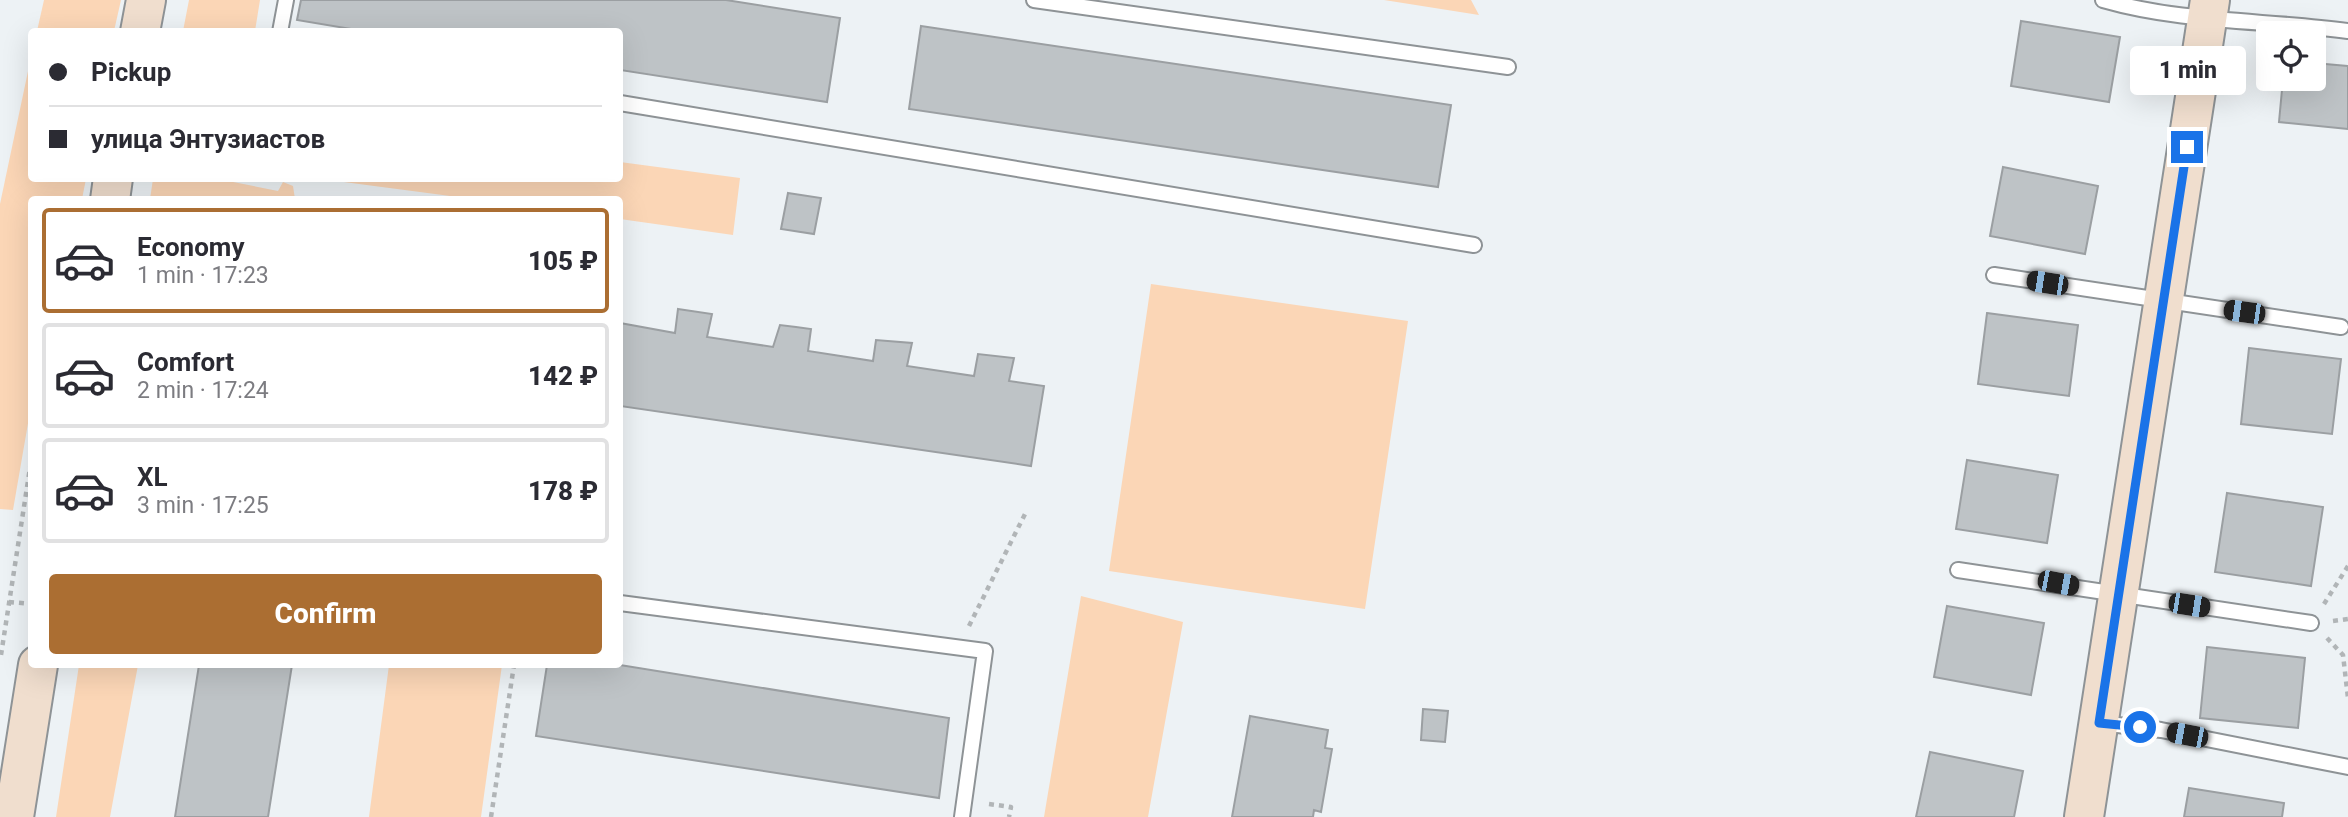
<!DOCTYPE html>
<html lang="en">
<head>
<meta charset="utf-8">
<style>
  :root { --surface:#fff; --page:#f2f2f3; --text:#2b2b33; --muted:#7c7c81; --line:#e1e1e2; --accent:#ab6e32 }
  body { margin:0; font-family:Roboto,sans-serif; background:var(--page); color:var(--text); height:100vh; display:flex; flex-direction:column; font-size:26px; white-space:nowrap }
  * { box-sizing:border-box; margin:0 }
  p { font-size:23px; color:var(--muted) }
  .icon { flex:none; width:38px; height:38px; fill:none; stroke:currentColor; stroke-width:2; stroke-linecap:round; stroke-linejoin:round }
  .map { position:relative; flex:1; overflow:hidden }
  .sheet { position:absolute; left:28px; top:196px; width:595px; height:472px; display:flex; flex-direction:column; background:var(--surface); border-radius:7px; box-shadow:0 7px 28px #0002 }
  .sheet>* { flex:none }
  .hud { position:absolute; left:28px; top:28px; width:595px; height:154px; border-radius:7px; box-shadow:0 7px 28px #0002; display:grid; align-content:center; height:154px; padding:0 21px; background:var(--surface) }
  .controls { position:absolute; left:2256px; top:21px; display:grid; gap:14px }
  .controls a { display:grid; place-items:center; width:70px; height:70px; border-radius:7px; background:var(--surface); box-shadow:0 7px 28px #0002; font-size:35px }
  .end { position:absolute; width:32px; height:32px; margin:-16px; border:9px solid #1a73e8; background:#fff; box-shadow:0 0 0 4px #fff }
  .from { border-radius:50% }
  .bubble { position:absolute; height:49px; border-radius:7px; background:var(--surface); box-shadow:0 7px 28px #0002; font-size:23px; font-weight:800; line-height:49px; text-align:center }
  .car { position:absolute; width:21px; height:42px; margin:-21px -10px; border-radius:9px; box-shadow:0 0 5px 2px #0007; background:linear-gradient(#222 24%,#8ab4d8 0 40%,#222 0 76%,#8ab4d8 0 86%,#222 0) }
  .hud b { display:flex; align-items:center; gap:24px; height:66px; font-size:26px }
  .hud b+b { border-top:2px solid var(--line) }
  .hud i { width:18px; height:18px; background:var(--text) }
  ul { padding:12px 0 0; list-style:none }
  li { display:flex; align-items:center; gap:21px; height:105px; margin:0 14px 10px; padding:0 7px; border:4px solid var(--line); border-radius:7px }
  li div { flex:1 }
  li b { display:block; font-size:26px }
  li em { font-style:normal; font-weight:800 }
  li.active { border-color:var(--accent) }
  li>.icon { width:63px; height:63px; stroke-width:1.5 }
  .action { display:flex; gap:14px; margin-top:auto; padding:14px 21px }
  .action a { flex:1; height:80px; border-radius:7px; background:var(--accent); color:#fff; font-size:28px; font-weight:800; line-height:80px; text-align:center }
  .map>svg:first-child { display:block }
  .green { fill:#fbd6b6 }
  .building { fill:#bec3c6; stroke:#9b9fa2; stroke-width:2 }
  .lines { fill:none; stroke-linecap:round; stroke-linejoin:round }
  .lane-casing { stroke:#8e9396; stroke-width:18 }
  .secondary-casing { stroke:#8e9396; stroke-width:42 }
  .path { stroke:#b1b5b7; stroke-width:4.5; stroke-dasharray:5 5; stroke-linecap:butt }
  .lane { stroke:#fff; stroke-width:14 }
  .secondary { stroke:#f0dece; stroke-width:38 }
  .route { stroke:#1a73e8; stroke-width:9 }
</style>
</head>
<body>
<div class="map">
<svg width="2348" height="817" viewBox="0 0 2348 817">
  <rect width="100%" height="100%" fill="#edf2f5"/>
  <!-- green -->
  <path class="green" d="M44,0H121L114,31H37Z
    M189,0H260L255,31H183Z
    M1384,0H1471L1479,15Z
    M31,57L32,178L86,179L82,199L32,200L31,406L13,510L0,509V204Z
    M620,162L740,178L733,235L620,219V200L473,199L321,179L620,178Z
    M153,179H218L278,191L283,182L293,186L295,199H150Z
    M1151,284L1408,321L1365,609L1109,571Z
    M1081,596L1183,622L1148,817H1044Z
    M79,665H138L110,817H56Z
    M389,665H502L481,817H369Z"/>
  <!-- building -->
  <path class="building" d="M301,0H726L840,18L827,102L620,70V32H369L297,20Z
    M2021,21L2120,37L2109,102L2011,86Z
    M921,26L1451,105L1438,187L909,109Z
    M2314,63L2348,66V129L2279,122L2283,79H2314Z
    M2003,167L2098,186L2085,254L1990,236Z
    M788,193L821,198L814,234L781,229Z
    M678,309L712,314L707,337L773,347L780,325L796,327L811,329L808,351L873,361L876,340L912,343L907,366L974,376L978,354L1014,358L1009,381L1044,386L1031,466L620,406V323L675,333Z
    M1987,313L2078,325L2069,396L1978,384Z
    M2249,348L2341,359L2332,434L2241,424Z
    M1967,460L2058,475L2047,543L1956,529Z
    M2227,493L2323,507L2311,586L2215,572Z
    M1947,606L2044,623L2031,695L1934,677Z
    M2207,647L2305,658L2298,728L2200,718Z
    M199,665H292L268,817H175Z
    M547,665H620L949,718L939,798L536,736Z
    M1423,709L1448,711L1445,742L1421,740Z
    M1250,716L1328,730L1325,748L1332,749L1321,812L1314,810L1313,817H1232Z
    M1930,752L2023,771L2014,817H1916Z
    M2189,788L2284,803L2282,817H2184Z"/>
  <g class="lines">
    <!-- lane casing -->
    <g class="lane-casing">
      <path id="lane" d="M1034,0L1508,67
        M2103,0C2183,23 2267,20 2348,31
        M280,32L286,0
        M620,103L1474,245
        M1994,275L2341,327
        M1958,570L2311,623
        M620,603L985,651L962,817
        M2100,723L2161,730L2348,767"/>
    </g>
    <!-- secondary casing -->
    <g class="secondary-casing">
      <path id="secondary" d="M140,32L146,0
        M110,200L113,178
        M14,817L38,665
        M2084,817L2210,0"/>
    </g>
    <!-- path -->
    <path class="path" d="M9,602L32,604
      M2324,604L2348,566
      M2333,621L2348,619
      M969,626L1026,512
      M2327,638L2343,655L2348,698
      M1,655L32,455
      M989,804L1011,807L1009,817
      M491,817L514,665"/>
    <!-- lane -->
    <use href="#lane" class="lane"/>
    <!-- secondary -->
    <use href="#secondary" class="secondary"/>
  </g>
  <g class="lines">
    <!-- route -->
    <path class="route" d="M2140,727L2099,723L2187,147"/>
  </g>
</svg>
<div class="controls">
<a><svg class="icon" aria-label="locate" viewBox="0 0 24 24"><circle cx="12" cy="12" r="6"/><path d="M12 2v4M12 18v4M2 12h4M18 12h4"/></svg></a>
</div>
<i class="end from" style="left:2140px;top:727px"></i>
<i class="end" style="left:2187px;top:147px"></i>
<div class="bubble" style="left:2130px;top:46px;width:116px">1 min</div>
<i class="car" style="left:2047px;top:283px;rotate:279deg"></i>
<i class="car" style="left:2244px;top:312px;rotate:278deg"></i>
<i class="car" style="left:2058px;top:583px;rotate:101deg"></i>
<i class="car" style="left:2189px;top:605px;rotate:99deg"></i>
<i class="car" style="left:2187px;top:735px;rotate:281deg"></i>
<div class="hud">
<b><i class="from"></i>Pickup</b>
<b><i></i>улица Энтузиастов</b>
</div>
<section class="sheet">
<ul>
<li class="active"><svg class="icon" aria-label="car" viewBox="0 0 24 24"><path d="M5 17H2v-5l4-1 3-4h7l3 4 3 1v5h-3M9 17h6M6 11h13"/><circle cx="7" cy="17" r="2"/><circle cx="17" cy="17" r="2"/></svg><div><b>Economy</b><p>1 min · 17:23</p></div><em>105 ₽</em></li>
<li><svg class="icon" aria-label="car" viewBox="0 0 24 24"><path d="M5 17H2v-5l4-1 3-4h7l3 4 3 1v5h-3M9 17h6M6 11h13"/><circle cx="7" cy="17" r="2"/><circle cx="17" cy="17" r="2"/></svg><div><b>Comfort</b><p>2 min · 17:24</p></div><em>142 ₽</em></li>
<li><svg class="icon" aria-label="car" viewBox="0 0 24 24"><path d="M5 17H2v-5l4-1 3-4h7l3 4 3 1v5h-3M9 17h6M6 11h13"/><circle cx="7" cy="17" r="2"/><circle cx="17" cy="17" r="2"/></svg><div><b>XL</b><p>3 min · 17:25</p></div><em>178 ₽</em></li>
</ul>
<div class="action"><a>Confirm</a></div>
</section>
</div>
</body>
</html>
